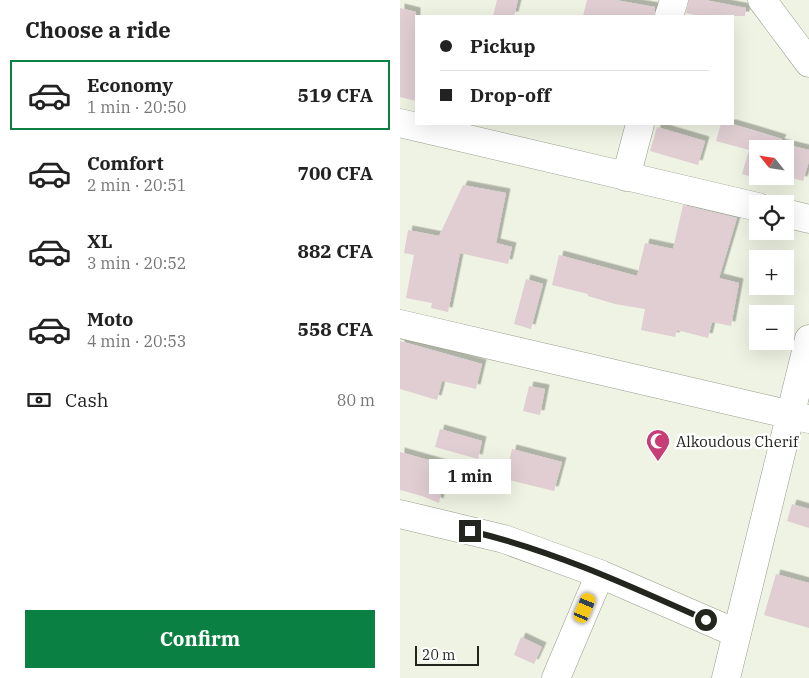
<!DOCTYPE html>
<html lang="en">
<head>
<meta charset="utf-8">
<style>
  :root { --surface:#fff; --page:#f2f2f2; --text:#222; --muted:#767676; --line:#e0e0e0; --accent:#0b8043 }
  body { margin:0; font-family:"IBM Plex Serif",serif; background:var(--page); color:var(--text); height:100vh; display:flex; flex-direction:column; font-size:19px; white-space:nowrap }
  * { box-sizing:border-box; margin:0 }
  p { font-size:16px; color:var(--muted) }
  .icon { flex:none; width:28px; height:28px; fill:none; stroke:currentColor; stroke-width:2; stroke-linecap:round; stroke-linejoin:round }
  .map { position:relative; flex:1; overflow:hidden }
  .sheet { display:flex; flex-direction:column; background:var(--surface); width:400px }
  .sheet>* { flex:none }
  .hud { position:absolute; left:15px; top:15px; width:319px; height:110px; border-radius:0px; box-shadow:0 5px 20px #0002; display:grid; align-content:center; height:110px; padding:0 25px; background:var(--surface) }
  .needle { width:32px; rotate:300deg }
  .tools { position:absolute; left:349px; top:140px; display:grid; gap:10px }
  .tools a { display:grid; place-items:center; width:45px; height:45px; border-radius:0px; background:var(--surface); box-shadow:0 5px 20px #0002; font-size:25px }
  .scale { position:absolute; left:15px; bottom:12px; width:64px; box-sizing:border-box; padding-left:5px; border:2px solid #23251f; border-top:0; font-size:14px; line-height:18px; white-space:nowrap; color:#23251f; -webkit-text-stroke:4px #fff; paint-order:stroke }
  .end { position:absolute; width:22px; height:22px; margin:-11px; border:6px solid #23251f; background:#fff; box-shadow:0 0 0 2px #fff }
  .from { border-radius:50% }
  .bubble { position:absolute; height:35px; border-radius:0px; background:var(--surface); box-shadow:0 5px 20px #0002; font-size:16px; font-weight:700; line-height:35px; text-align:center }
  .car { position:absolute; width:15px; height:30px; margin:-15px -8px; border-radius:6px; box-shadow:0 0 4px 1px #0007; background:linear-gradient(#f5c518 24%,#345 0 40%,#f5c518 0 76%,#345 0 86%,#f5c518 0) }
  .hud b { display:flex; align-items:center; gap:18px; height:48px; font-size:19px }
  .hud b+b { border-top:1px solid var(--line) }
  .hud i { width:12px; height:12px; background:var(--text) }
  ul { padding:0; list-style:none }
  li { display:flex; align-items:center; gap:15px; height:70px; margin:0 10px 8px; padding:0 15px; border:2px solid transparent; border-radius:0px }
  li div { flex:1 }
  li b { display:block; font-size:19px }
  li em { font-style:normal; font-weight:700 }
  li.on { border-color:var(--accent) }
  li>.icon { width:45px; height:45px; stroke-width:1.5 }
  h2 { padding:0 25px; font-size:22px; line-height:60px }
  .pay { display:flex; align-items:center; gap:12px; height:55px; padding:0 25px; font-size:19px }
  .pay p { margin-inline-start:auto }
  .action { display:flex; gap:10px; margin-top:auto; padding:10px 25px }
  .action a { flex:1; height:58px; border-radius:0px; background:var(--accent); color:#fff; font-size:20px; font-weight:700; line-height:58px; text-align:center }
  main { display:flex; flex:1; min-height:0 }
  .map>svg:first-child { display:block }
  .building { fill:#e0ced3; filter:url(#shadow) }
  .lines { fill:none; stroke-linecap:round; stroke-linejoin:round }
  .minor-casing { stroke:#989d8e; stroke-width:29 }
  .minor { stroke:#fff; stroke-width:28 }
  .route { stroke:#23251f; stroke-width:6 }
  .labels { text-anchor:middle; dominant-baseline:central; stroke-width:5; stroke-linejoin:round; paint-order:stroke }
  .poi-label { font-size:15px; fill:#23251f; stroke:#fff; text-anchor:start }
</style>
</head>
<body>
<main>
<section class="sheet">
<h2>Choose a ride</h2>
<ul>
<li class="on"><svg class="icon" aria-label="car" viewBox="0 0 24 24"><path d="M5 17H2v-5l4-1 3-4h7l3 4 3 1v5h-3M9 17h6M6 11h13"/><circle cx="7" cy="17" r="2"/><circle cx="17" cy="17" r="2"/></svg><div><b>Economy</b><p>1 min · 20:50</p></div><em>519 CFA</em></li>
<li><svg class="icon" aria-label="car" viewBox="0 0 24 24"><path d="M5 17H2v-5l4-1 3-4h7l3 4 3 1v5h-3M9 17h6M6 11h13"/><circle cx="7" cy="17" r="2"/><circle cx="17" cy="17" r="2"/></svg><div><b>Comfort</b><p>2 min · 20:51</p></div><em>700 CFA</em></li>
<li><svg class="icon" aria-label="car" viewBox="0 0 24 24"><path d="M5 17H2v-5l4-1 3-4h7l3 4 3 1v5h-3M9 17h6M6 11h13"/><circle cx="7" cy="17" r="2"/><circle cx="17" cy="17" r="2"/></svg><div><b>XL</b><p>3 min · 20:52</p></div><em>882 CFA</em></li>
<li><svg class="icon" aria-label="car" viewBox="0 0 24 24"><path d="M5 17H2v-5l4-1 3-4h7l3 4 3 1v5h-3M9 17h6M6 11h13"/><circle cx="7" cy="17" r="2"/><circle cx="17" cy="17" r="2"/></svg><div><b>Moto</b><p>4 min · 20:53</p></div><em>558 CFA</em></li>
</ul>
<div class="pay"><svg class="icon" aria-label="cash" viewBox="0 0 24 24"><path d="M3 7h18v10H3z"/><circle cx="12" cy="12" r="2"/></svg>Cash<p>80 m</p></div>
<div class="action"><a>Confirm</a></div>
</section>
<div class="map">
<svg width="409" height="678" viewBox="0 0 409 678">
  <defs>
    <filter id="shadow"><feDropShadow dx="4.5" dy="-4.5" stdDeviation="0" flood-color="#0004"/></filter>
  </defs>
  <rect width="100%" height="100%" fill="#eef3e3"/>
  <!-- building -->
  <path class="building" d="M97,0H118L114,16H93Z
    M187,0H215L255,7L254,16H183Z
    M289,0H305L346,8L345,16H298L286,13Z
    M0,8L16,12V101L0,97Z
    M321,124H332L356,131L382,139L380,143L409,150V161L403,181L385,176V149H358V176H371L369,182L342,174L349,150L316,141Z
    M257,127L305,141L298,165L250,151Z
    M63,185L106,193L96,243L112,247L108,264L60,253L48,312L31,308L32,303L6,298L14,255L4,253L8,230L39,236Z
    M283,205L337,218L319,278L339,283L331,326L312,322L308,338L277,330L275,337L241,330L245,309L215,304L188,296V294L152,285L159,255L237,276L245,243L273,249Z
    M126,279L143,284L131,329L114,324Z
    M0,341L82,364L76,389L42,381L37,400L0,389Z
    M129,386L145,389L140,415L123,411Z
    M40,429L82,441L78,459L35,447Z
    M112,449L162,462L154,491L105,479Z
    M0,452L46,465L39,503L22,496L0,490Z
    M392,504L409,509V528L387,521Z
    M376,574L409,583V628L364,615Z
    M121,637L142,647L134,664L114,655Z"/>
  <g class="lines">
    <!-- minor casing -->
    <g class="minor-casing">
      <path id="minor" d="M362,0L409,63
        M269,16L274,0
        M0,123L358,207
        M226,177L240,124
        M385,213L409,219
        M0,324L409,419
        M0,514L104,539L200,574L336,633
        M156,678L200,574
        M326,678L409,339"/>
    </g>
    <!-- minor -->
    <use href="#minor" class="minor"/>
  </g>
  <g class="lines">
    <!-- route -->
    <path class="route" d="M70,531C152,550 230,586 306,620"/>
  </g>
  <!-- icons -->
  <defs>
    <g id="mosque-pin" transform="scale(1.25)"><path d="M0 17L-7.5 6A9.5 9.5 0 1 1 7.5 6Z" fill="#c73d75" stroke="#fff"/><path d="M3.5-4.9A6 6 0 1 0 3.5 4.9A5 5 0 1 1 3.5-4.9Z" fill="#fff"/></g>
  </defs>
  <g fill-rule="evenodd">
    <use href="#mosque-pin" x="258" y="441"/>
  </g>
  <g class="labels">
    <!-- poi labels -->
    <g class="poi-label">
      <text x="276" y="441">Alkoudous Cherif</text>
    </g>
  </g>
</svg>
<div class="tools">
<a><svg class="needle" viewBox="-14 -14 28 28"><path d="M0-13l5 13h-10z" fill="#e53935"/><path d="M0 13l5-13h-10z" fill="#767676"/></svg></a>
<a><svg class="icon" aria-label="locate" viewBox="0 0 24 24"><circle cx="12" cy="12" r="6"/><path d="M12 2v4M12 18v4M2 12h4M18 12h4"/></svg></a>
<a>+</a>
<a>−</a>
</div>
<div class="scale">20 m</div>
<i class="end from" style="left:306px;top:620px"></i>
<i class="end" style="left:70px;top:531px"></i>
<div class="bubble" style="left:29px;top:459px;width:82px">1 min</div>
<i class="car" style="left:185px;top:608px;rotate:23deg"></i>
<div class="hud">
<b><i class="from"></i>Pickup</b>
<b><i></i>Drop-off</b>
</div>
</div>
</main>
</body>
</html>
